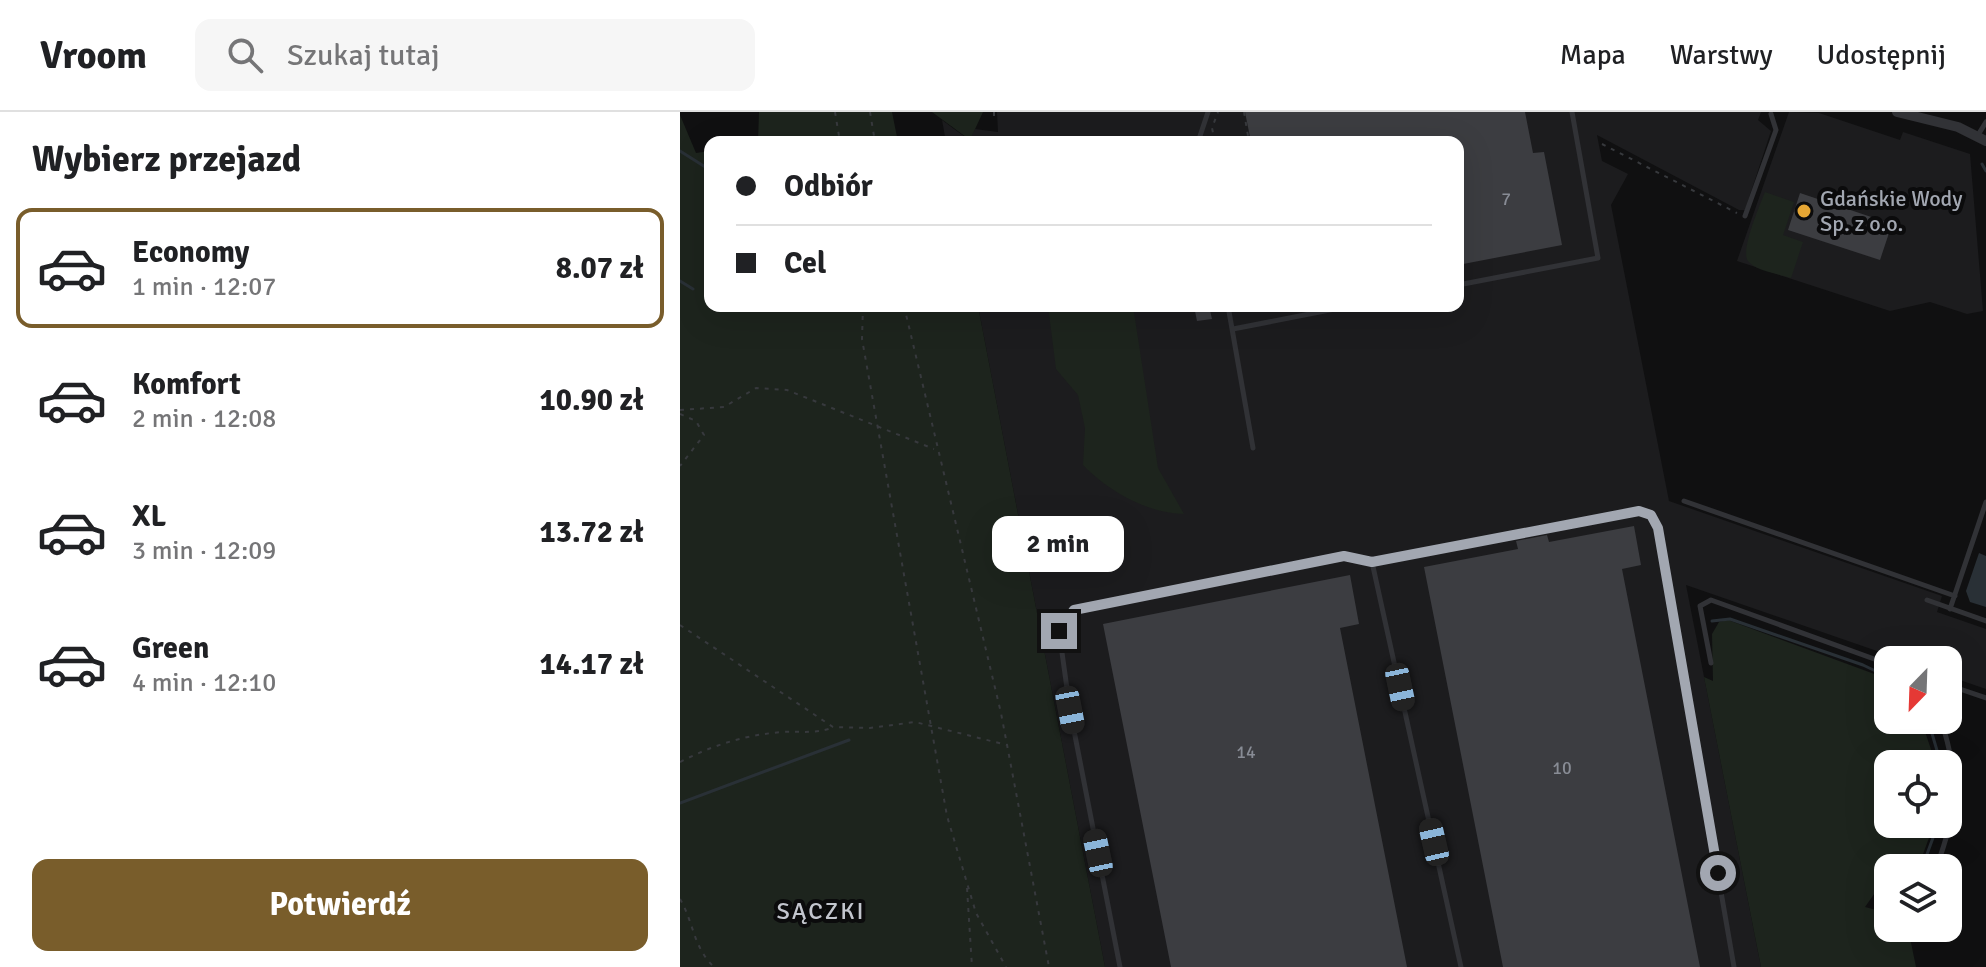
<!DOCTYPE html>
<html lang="pl">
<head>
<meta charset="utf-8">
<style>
  :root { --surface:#fff; --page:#f6f6f6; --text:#202124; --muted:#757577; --line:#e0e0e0; --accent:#795d2b }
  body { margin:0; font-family:Signika,sans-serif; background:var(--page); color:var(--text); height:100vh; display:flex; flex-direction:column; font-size:30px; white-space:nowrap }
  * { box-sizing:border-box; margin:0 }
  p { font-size:26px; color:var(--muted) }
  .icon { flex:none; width:44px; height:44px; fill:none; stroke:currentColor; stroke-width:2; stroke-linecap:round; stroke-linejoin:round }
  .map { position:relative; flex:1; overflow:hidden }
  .side { display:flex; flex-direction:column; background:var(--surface); width:680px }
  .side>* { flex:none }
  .top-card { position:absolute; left:24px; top:24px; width:760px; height:176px; border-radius:16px; box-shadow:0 8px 32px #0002; display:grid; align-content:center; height:176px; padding:0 32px; background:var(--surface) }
  .needle { width:52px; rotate:203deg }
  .controls { position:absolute; left:1194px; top:534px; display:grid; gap:16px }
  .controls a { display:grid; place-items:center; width:88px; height:88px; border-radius:16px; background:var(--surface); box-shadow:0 8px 32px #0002; font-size:40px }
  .end { position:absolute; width:36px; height:36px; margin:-18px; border:10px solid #a2a7b1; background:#111; box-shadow:0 0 0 4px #111 }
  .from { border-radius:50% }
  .bubble { position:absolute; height:56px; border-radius:16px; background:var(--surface); box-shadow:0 8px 32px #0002; font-size:26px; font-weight:800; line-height:56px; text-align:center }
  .car { position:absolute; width:24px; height:48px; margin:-24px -12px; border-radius:10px; box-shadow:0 0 6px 2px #0007; background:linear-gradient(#222 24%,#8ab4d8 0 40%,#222 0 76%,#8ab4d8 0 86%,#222 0) }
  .top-card b { display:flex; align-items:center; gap:28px; height:76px; font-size:30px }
  .top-card b+b { border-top:2px solid var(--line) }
  .top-card i { width:20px; height:20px; background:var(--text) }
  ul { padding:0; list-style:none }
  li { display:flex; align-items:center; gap:24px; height:120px; margin:0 16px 12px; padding:0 16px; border:4px solid transparent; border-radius:16px }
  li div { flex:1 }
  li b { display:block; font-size:30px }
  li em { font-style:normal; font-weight:800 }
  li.selected { border-color:var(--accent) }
  li>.icon { width:72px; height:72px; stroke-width:1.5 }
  h2 { padding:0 32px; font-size:36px; line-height:96px }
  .primary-button { display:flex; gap:16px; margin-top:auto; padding:16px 32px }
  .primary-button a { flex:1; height:92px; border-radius:16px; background:var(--accent); color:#fff; font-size:32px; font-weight:800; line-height:92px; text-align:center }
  header { display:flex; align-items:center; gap:48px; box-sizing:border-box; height:112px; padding:0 40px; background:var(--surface); border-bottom:2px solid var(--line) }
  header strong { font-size:38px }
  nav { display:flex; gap:44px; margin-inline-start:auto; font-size:28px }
  .search { width:560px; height:72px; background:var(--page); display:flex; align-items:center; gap:20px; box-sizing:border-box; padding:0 28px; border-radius:16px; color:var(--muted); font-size:30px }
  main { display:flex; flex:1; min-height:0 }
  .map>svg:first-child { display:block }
  .built { fill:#1c1c1e }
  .green { fill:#1d241d }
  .water { fill:#293036 }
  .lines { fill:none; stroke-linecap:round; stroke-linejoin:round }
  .stream { stroke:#293036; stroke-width:3 }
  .building { fill:#3c3d41 }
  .path { stroke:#37393d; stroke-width:2; stroke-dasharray:4 6; stroke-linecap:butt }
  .lane { stroke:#313236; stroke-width:5 }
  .street { stroke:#313236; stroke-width:10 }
  .route { stroke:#a2a7b1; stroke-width:10 }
  .poi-dot { fill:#e5a634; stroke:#0b0b0c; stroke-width:3 }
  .labels { text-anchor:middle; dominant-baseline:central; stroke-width:8; stroke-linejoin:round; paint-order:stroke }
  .number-label { font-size:18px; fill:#888c95 }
  .poi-label { font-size:22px; fill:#a2a7b1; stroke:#0b0b0c; text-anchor:start }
  .neighbourhood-label { font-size:24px; letter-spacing:2px; fill:#c3c6ce; stroke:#0b0b0c }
</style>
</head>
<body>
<header>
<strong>Vroom</strong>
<div class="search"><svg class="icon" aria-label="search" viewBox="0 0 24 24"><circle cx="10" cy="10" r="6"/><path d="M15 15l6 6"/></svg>Szukaj tutaj</div>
<nav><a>Mapa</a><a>Warstwy</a><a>Udostępnij</a></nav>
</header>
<main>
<section class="side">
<h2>Wybierz przejazd</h2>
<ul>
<li class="selected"><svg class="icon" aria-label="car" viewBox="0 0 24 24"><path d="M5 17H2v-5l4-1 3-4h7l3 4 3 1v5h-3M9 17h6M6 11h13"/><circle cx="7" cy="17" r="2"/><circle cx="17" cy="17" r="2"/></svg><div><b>Economy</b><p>1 min · 12:07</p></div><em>8.07 zł</em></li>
<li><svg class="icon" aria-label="car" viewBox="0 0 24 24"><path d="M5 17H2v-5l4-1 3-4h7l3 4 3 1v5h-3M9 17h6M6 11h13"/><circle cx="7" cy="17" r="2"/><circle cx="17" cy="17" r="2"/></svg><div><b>Komfort</b><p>2 min · 12:08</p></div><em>10.90 zł</em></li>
<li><svg class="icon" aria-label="car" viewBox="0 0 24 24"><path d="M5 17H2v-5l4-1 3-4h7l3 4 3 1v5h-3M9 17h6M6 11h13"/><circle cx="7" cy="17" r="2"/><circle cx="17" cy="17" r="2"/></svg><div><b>XL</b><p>3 min · 12:09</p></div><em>13.72 zł</em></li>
<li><svg class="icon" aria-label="car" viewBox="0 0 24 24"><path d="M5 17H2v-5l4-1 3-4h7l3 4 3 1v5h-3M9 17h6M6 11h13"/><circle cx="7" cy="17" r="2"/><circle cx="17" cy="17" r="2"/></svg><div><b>Green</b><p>4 min · 12:10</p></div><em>14.17 zł</em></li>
</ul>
<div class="primary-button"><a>Potwierdź</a></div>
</section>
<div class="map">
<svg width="1306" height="855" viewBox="0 0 1306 855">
  <rect width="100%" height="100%" fill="#101011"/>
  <!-- built -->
  <path class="built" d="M317,0H1081L1078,8L1091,19L1065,98H1059L917,23L922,49L948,62L931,93L989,389L1262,484L1257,500L1306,517V577L1268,564V548H1223L1006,473L1081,855H425L298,194H778V30H266L262,8L289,28L295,17L318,20Z
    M1109,0L1139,1L1220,28L1223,20L1290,42L1303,199L1287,202L1250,190L1210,199L1057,149Z"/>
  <!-- green -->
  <path class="green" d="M79,0H212L218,30H78Z
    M252,0H303L290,28Z
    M0,3L16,41L30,39V194H298L425,855H0Z
    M1085,80L1114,90L1103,123L1123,130L1111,166C1099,162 1076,159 1068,149C1060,139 1080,93 1085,80Z
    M368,194H453L478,356L504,402C467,401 428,379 403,353L405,316L398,283L376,257Z
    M1048,508L1208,567V608H1241L1256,652H1208V712H1254L1238,756H1208V779L1197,778L1185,795L1208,801V816H1228L1236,855H1081L1024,565L1033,569L1032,522L1039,510Z"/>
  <!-- water -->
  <path class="water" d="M1299,441L1306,444V495L1290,490L1286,479Z"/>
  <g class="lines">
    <!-- stream -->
    <path class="stream" d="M0,39L30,58
      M1302,52L1306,59
      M0,169L13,177
      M1032,509L1050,507L1183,553L1208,565
      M1248,608L1261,652
      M0,691L169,628
      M1242,756L1258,712
      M1202,782L1208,784"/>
  </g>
  <!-- building -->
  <path class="building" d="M565,0H845L853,41L864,40L882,133L778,153V30H571Z
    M1120,81L1212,112L1200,148L1108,118Z
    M514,194H529L532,207L517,209Z
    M954,414L961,453L942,457L1020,855H823L744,455L838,437L836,429L867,423L869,430Z
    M670,463L679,512L660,516L727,855H491L423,512Z"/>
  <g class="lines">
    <!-- path -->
    <path class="path" d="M155,0L160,30
      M190,0L195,30
      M314,0V7
      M564,0L569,30
      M535,30L532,16L538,0
      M922,32L1057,101
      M183,194L182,227L267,704L296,801L326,855
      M224,194L321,601L369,855
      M0,298L44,295L76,276L107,278L254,337
      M0,302L16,309L24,323L0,354
      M0,513L153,615L190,616L235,610L327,633
      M0,650C33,633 65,623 102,620C120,619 134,622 152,616
      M287,776L292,855
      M0,787C14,811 13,835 34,855"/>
    <!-- lane -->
    <path class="lane" d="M1298,23L1306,10
      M518,30L528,0
      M1065,104L1096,18L1091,2
      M778,173L918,146L892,0
      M548,194L573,336
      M553,217L670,194
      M1004,389L1275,484
      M692,450L781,855
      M1247,488L1306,509
      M1270,497L1306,390
      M1031,551L1020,494L1031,488L1208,552
      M1268,573L1306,586
      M1256,756C1278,698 1280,667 1261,608
      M1197,795L1208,797
      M440,855L390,598L379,519L394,498L664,444L692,450L959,399L971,403L978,416L1054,855"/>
    <!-- street -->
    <path class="street" d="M1217,0L1278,15L1306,29"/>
  </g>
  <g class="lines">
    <!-- route -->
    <path class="route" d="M379,519L394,498L664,444L692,450L959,399L971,403L978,416L1038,761"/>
  </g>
  <!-- markers -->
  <circle class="poi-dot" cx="1124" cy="99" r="8"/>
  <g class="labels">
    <!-- number labels -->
    <g class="number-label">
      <text x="826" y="87">7</text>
      <text x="566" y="640">14</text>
      <text x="882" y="656">10</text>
    </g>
    <!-- poi labels -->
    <g class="poi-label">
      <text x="1140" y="86">Gdańskie Wody<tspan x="1140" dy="25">Sp. z o.o.</tspan></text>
    </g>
    <!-- neighbourhood labels -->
    <g class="neighbourhood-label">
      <text x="141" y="799">SĄCZKI</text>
    </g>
  </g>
</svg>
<div class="controls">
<a><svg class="needle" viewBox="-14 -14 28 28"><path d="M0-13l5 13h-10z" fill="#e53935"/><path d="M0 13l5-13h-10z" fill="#757577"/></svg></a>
<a><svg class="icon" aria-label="locate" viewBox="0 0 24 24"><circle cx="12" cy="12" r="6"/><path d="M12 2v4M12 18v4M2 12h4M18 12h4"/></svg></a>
<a><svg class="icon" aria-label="layers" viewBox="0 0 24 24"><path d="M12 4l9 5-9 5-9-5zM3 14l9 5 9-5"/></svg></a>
</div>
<i class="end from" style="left:1038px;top:761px"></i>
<i class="end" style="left:379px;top:519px"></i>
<div class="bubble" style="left:312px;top:404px;width:132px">2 min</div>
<i class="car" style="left:720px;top:575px;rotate:168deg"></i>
<i class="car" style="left:390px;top:598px;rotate:169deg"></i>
<i class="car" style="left:754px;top:730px;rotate:347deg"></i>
<i class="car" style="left:418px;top:741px;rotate:348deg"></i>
<div class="top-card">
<b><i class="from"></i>Odbiór</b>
<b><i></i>Cel</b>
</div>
</div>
</main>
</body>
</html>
